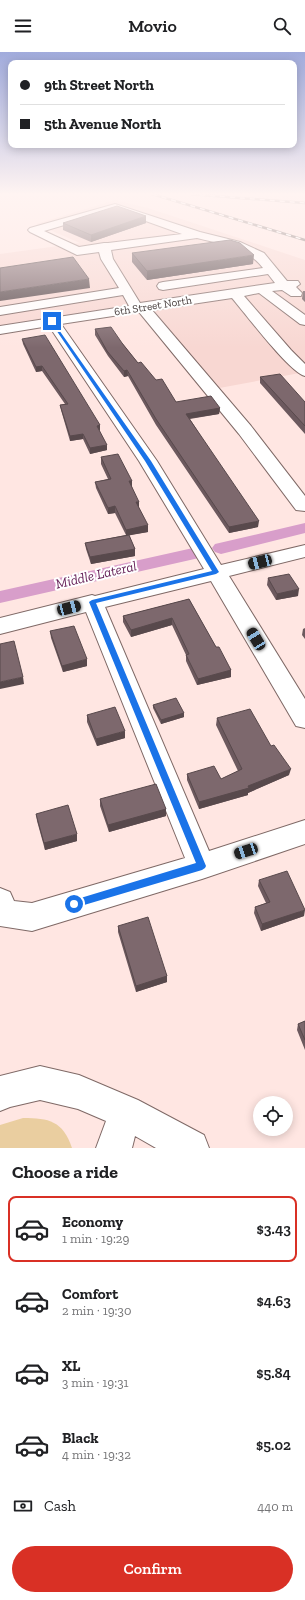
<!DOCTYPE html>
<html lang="en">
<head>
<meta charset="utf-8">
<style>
  :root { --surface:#fff; --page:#f2f2f2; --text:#202124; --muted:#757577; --line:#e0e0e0; --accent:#d93025 }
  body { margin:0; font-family:"Zilla Slab",serif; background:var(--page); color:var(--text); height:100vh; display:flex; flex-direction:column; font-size:15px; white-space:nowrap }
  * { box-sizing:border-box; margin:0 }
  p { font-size:13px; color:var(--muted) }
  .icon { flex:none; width:22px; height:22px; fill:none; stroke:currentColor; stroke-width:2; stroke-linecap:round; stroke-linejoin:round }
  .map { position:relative; height:1096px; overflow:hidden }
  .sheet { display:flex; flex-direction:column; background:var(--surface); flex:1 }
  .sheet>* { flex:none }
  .banner { position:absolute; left:8px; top:8px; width:289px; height:88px; border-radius:8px; box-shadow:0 2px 10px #0003; display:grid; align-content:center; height:88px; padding:0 12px; background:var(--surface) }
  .tools { position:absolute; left:253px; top:1044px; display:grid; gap:8px }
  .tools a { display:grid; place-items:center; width:40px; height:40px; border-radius:50%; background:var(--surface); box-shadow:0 2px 10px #0003; font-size:20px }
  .end { position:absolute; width:18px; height:18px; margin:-9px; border:5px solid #1a73e8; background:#fff; box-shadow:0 0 0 2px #fff }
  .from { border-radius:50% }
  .car { position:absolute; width:12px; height:24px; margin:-12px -6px; border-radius:5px; box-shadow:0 0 3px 1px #0007; background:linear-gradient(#222 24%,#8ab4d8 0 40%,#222 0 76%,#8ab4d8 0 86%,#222 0) }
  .banner b { display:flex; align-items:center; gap:14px; height:38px; font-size:15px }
  .banner b+b { border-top:1px solid var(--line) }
  .banner i { width:10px; height:10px; background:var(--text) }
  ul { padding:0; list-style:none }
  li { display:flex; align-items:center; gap:12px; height:66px; margin:0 8px 6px; padding:0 4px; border:2px solid transparent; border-radius:8px }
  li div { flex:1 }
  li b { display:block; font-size:15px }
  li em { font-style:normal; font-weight:600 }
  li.current { border-color:var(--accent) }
  li>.icon { width:36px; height:36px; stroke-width:1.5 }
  h2 { padding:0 12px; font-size:18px; line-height:48px }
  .pay { display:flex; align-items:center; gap:10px; height:44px; padding:0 12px; font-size:15px }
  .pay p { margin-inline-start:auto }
  .button { display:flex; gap:8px; margin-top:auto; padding:8px 12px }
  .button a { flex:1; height:46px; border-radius:24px; background:var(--accent); color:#fff; font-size:16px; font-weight:600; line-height:46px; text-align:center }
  header { display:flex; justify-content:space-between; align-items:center; height:52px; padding:0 12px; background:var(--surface); font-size:18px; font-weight:600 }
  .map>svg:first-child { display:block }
  .built { fill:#f8d7d2 }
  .green { fill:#eacea0 }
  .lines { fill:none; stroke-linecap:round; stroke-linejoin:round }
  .canal { fill:#d89eca; fill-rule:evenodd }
  .minor-casing { stroke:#7f6966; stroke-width:2 }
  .minor { fill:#fff; fill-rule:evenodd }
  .rail-casing { stroke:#736664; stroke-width:2.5 }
  .rail { stroke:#fff; stroke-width:1.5; stroke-dasharray:5; stroke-linecap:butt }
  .wall { fill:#6c595e }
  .shaded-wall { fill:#58494c }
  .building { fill:#7d686d; stroke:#58494c }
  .route { fill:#1a73e8 }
  .labels { text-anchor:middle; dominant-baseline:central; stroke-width:4; stroke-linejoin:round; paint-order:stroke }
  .far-street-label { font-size:11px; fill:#443a39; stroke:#fff }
  .water-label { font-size:14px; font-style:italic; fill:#662259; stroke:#fff }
</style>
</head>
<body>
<header><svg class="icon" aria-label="menu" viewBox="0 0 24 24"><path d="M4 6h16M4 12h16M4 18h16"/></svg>Movio<svg class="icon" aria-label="search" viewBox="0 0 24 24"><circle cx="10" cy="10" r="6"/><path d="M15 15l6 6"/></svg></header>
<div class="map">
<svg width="305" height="1096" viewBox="0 0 305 1096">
  <rect width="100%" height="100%" fill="#ffe6e2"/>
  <!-- built -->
  <path class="built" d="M115,148L148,156L305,208V320L214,337L143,251L0,274V202L80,191L36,172Z"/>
  <!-- green -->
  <path class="green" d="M23,1066C49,1066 63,1069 72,1096H0V1073Z"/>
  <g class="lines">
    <!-- canal -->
    <path class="canal" d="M305,471V481L221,502L215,500L212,496L215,492Z
      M193,496L199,498L202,502L199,506L0,551V539Z"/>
    <!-- minor casing -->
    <g class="minor-casing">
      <path id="minor" d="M115,152L200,180L240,190L264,201L287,229H298L300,232L296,235L302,241L301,244H291L282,238L272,239L305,263V273L300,272L259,241L244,244L291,298L305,312V324C289,320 245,261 232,246L152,258L251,374L305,444V459L296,458L239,382L139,260L61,272L157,409L221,513L305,493V505L229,524L305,647V676L296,674L211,529L105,555L209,799L305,768V792L202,827L32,879L0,874V836L10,840L14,849L32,851L185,806L86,560L0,582V566L92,543L95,544L204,517L139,409L49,274L0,282V274L129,254L123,243L0,263V255L119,236L101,207L99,200L77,203L73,201L30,180L28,178L30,176ZM115,158L182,182L108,191H104L79,195L44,179ZM197,186C221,192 247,195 263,216L163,230L159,231L157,234L159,237L163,238L268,222L275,231L140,251L113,207L111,198Z
        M40,1014L79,1023L138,1048L204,1083L209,1096H156L135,1084L132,1096H96L106,1069L78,1057L40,1048L10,1055L0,1059V1024Z"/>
    </g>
    <!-- minor -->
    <use href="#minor" class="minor"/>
    <!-- rail casing -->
    <g class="rail-casing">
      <path id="rail" d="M152,142L305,188
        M190,142L305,151"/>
    </g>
    <!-- rail -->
    <use href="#rail" class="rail"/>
  </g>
  <!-- wall -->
  <path class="wall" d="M146,164V171L91,190L63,178V171Z
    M132,201L253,212L147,228L132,210Z
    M303,239H305V250L302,247Z
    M95,277L122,291L138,311L156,328L176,350L220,356L219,362L190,367L258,475L229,481L156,373L128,324L124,325L108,304L95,283Z
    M22,287L100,373V378H99L107,398L90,402L83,387L70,389L61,358L60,353L65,352L42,319L36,320L23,292Z
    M260,325L305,350V382L260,331Z
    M101,405L132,435L139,456L148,480L129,483L135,497V504L91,512L86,497L85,491L126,483L115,461L108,462L96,436L95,430L108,427L101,412Z
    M268,526L298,544L276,548L267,533Z
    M189,547L216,595L231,618V625L197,633L186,609V603L172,573L131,585L123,570V564Z
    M305,576V587L302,583L303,577Z
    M50,579L87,614L63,620L51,586Z
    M153,653L184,661V665L161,672L153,656Z
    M87,663L125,686L97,694L87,670Z
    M217,666L271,694L289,723L248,741V743L199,757L187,728V722L221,727L238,719L216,673Z
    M100,747L166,757V764L109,780L100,754Z
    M36,762L77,789L45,798L37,769Z
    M259,828L304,864L261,879L254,861L255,855L266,851L258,834Z
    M118,874L167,924V930L136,940L118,880Z
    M305,969V998L297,978L298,972Z"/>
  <!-- shaded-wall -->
  <path class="shaded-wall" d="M146,164V171L91,190V183Z
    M254,203L253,212L147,228V219Z
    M89,227L90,236L0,249V240Z
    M42,314V319L36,320V315Z
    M127,318L128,324L124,325V319Z
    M220,356L219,362L186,367V362Z
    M100,373V378L97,379V374Z
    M83,382V387L70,389V384Z
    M107,393V398L90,402V396Z
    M129,429H132V435L129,436Z
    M136,450H139V456L136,457Z
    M115,454V461L108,462V456Z
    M259,469L258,475L229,481V475Z
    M148,473V480L126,484V478Z
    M135,497V504L91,512L90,505Z
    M299,537L298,544L276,548L277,542Z
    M172,566V573L131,585V578Z
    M87,607V614L63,620L62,614Z
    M231,618V625L197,633L198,627Z
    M23,625L24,632L0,637V630Z
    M184,661V665L161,672V668Z
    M125,679V686L97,694L96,687Z
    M291,717L289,723L248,741V743L199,757V750L248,734Z
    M166,757V764L109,780L108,773Z
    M77,782V789L45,798L44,791Z
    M305,858L304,864L261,879L262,872Z
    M167,924V930L136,940V934Z"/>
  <!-- building -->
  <path class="building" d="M117,154L146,164L91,183L63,171Z
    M230,188L240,191L254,203L147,219L132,201Z
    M73,205L89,227L0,240V216Z
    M111,275L122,291L138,311L141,310L156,328L162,327L176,350L211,344L220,356L186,362L259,469L229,475L156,367L127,318L124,319L107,299L95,277Z
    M45,283L100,373L97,374L107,393L90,396L83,382L70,384L60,353L68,352L42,314L36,315L22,287Z
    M280,322L305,350V374L260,325Z
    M118,402L132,429H129L139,450H136L148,473L126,478L115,454L108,456L95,430L111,427L101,405Z
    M129,483L135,497L90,505L85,491Z
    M289,522L299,537L277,542L268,526Z
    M189,547L216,595H219L231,618L198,627L186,603L189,602L172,566L131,578L123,564Z
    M74,574L87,607L62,614L50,579Z
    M14,589L23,625L0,630V592Z
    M176,646L184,661L161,668L153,653Z
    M115,655L125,679L96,687L87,663Z
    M250,657L271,694L274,693L291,717L248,734L249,736L199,750L187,722L214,714L221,727L242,717L217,666Z
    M156,732L166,757L108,773L100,747Z
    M68,753L77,782L44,791L36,762Z
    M287,819L305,858L262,872L255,855L270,850L259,828Z
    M148,865L167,924L136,934L118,874Z
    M305,969V988L298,972Z"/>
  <!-- sky -->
  <linearGradient id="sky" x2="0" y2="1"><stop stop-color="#a1abdc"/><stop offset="0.48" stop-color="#fff4f2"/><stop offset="1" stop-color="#fff4f2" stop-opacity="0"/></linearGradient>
  <rect width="305" height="296" fill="url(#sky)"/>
  <!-- route -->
  <path class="route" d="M52,268L151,409L219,520L216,522L96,551L206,814L205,816L202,818L74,856L71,855L70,852L71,849L74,848L196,811L89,550L92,548L212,519L145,409L50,269Z"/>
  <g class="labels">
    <!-- far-street labels -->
    <g class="far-street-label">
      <text transform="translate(153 254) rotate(-9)">6th Street North</text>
    </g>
    <!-- water labels -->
    <g class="water-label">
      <text transform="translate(96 523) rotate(-13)">Middle Lateral</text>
    </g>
  </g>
</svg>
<div class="tools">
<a><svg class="icon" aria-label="locate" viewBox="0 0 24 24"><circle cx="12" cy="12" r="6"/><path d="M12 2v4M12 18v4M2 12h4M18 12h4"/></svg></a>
</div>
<i class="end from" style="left:74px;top:852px"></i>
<i class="end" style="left:52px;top:269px"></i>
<i class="car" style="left:260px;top:510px;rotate:256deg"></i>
<i class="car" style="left:69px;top:556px;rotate:75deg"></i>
<i class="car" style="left:256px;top:587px;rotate:329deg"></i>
<i class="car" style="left:246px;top:799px;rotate:252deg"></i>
<div class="banner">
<b><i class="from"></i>9th Street North</b>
<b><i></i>5th Avenue North</b>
</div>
</div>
<section class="sheet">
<h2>Choose a ride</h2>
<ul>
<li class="current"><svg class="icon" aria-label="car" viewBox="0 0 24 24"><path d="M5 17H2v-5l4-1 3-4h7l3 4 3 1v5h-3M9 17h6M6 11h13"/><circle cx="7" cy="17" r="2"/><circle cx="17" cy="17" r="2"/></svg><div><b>Economy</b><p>1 min · 19:29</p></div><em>$3.43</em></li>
<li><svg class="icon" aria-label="car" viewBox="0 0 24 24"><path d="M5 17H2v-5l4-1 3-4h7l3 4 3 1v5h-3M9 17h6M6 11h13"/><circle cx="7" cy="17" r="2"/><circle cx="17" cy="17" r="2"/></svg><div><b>Comfort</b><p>2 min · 19:30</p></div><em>$4.63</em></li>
<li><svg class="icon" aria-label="car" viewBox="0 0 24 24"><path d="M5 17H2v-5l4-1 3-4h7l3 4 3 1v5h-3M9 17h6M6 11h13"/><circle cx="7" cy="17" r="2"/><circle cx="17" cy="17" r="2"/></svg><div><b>XL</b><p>3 min · 19:31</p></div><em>$5.84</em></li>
<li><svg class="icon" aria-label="car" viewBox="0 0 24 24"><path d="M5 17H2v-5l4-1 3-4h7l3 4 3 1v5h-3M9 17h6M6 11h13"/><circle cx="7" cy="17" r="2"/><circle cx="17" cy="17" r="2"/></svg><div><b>Black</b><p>4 min · 19:32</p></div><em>$5.02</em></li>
</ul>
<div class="pay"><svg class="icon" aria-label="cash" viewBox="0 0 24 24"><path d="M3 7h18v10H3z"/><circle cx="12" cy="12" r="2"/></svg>Cash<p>440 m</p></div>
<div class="button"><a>Confirm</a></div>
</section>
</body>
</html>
